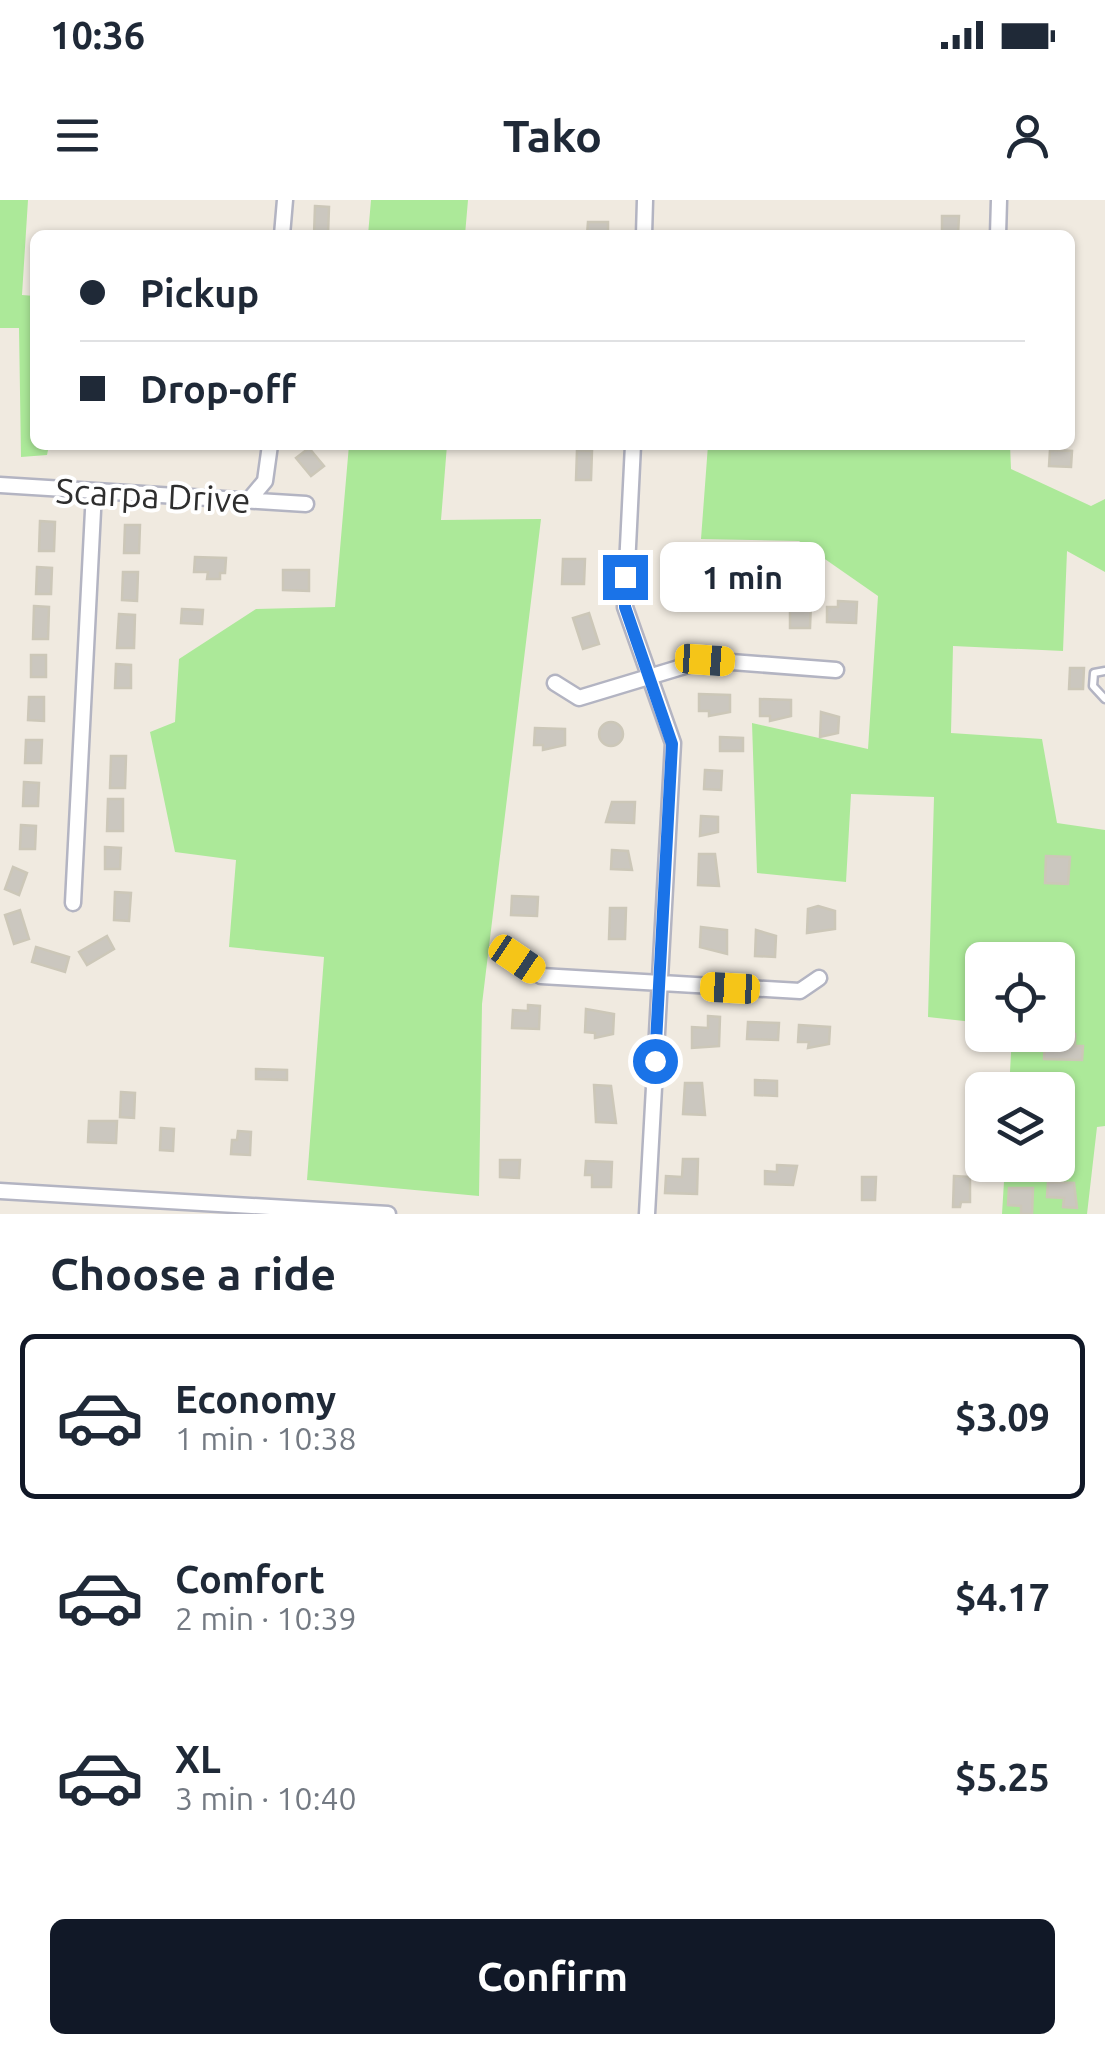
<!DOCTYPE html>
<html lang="en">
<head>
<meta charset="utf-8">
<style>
  :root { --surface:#fff; --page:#f2f2f3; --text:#1f2937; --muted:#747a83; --line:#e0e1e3; --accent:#111827 }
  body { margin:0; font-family:Ubuntu,sans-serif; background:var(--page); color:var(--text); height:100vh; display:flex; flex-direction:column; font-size:38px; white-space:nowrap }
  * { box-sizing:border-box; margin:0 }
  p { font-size:32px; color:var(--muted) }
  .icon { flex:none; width:55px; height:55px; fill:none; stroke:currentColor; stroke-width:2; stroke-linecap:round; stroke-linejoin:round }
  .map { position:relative; height:1014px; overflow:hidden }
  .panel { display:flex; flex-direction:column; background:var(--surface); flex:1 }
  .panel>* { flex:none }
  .top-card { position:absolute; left:30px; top:30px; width:1045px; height:220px; border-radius:15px; box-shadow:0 2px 8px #0004; display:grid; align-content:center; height:220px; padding:0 50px; background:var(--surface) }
  .fabs { position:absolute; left:965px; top:742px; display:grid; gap:20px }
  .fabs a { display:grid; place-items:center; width:110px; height:110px; border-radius:15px; background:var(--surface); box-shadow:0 2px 8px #0004; font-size:50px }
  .end { position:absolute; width:45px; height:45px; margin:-22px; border:12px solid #1a73e8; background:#fff; box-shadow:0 0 0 5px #fff }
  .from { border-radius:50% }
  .bubble { position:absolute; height:70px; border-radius:15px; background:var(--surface); box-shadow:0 2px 8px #0004; font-size:32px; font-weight:600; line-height:70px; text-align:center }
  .car { position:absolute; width:30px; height:60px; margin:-30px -15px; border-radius:12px; box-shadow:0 0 8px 2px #0007; background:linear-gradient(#f5c518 24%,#345 0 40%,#f5c518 0 76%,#345 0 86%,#f5c518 0) }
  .top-card b { display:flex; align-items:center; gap:35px; height:95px; font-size:38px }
  .top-card b+b { border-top:2px solid var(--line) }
  .top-card i { width:25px; height:25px; background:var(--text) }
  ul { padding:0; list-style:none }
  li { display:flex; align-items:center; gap:30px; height:165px; margin:0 20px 15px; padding:0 30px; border:5px solid transparent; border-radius:15px }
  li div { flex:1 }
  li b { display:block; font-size:38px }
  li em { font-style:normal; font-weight:600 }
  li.active { border-color:var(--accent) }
  li>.icon { width:90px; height:90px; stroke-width:1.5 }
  h2 { padding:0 50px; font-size:45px; line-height:120px }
  .primary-button { display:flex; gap:20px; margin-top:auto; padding:20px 50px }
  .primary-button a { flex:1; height:115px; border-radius:15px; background:var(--accent); color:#fff; font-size:40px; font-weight:600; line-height:115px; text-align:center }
  .status { display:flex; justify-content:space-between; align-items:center; height:70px; padding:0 50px; background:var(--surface); direction:ltr }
  .status svg { height:28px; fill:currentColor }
  header { display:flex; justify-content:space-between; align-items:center; height:130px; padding:0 50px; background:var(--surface); font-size:45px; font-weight:600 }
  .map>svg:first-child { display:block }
  .green { fill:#ace999 }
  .building { fill:#cbc7bf; stroke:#ccc7b8; stroke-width:2.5 }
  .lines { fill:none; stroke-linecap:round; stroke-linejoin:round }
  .lane-casing { stroke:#b3b4c2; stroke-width:11 }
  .street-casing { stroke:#b3b4c2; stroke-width:19 }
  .lane { stroke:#fff; stroke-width:6 }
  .street { stroke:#fff; stroke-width:14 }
  .route { stroke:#1a73e8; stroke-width:12 }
  .labels { text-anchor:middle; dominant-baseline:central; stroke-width:8; stroke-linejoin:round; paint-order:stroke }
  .street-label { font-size:35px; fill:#2e2e2e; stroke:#fff }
</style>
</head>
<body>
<div class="status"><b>10:36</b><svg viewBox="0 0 49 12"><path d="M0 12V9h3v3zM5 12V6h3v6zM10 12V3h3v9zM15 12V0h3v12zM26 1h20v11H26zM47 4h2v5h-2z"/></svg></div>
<header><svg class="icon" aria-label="menu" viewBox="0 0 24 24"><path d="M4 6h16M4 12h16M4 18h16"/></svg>Tako<svg class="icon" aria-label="person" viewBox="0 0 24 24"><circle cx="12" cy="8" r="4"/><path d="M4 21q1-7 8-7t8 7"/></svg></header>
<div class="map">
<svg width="1105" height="1014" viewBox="0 0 1105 1014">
  <rect width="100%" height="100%" fill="#f0eae0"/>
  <!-- green -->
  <path class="green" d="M0,0H28L22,95L35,96V245H49L47,255L21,257L19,128H0Z
    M371,0H468L465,35H368Z
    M349,245H447L441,320L541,319L482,804L479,996L307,980L324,757L229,747L236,660L175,652L150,532L175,522L179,459L256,409L335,407Z
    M708,245H1010L1011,269L1091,306L1105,299V372L1067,351L1063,451L953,446L951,533L1042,539L1057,623L1105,630V926L1097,927L1087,1014H1002L1005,965H1058V890H1009L1012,835H1058V760H982V823L928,817L934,597L851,594L846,682L757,673L752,523L868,549L878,396L799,341L701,339Z"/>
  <!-- building -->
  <path class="building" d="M315,6L329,7L328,35H314Z
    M942,16H959L958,35H942Z
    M588,22H608V35H587Z
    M309,248L324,266L311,276L296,258Z
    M577,250L592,251L591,280H576Z
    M1050,250L1072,251L1071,267L1049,266Z
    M40,321L55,322L54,351H39Z
    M125,325H140L139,353H124Z
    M195,357L226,358L225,373H220V379H207L208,372H194Z
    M563,359H585L584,384H562Z
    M37,367L52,368L51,394H36Z
    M283,370H309V391L283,390Z
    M123,372H138L137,401L122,400Z
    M838,401L857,402L856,423L827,422V407H838Z
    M800,403H811L810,428H790V407H800Z
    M34,406L49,407L48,439H33Z
    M182,409L203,410L202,424L181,423Z
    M589,413L599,444L583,449L573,418Z
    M119,414L135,415L134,448H117Z
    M31,455H46V477H31Z
    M116,464L131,465V488H115Z
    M1070,468H1084L1083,489H1069Z
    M699,494L730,495V512L709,516V511H699Z
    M29,497H44V521L28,520Z
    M760,499L791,500V516L770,521V516H760Z
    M821,512L839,517L838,533L820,537Z
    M599 534a12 12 0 1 1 24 0a12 12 0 1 1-24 0Z
    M535,528L565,529V545L543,550V545H534Z
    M720,537L743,538V551H720Z
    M26,540H42L41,563H25Z
    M111,556H126L125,588H110Z
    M705,570L722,571L721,590L704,589Z
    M24,582L39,583L38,606H23Z
    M108,599H123V631H107Z
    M612,602H635L634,623L606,622Z
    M701,616L718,617V632L700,636Z
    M21,625L36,626L35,649H20Z
    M105,647L121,648L120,669H105Z
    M612,650L628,651L632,670L611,669Z
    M699,654H715L719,686L698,685Z
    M1046,656L1070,657L1068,684L1045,683Z
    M13,667L27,673L19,695L5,689Z
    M115,692L131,693L129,721L114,720Z
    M512,696L538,697L537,716L511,715Z
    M818,706L835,711V729L807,733L808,709Z
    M610,708H626L625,739H609Z
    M20,710L29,739L14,744L5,715Z
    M701,727L727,730V754L700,747Z
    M756,730L776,736L775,757L755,756Z
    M107,736L114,749L87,765L79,752Z
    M36,747L69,757L65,772L32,762Z
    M528,805L540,806L539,829L512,828L513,810L528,811Z
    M586,809L614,814L613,834L595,838V833L585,832Z
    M708,816L720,817L719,846L692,848V827L708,828Z
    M748,822L779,823L778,840L747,839Z
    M799,825L830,827L829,844L808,848L809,842H798Z
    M1058,833L1075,834V846H1083L1082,860L1044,859L1045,842H1054Z
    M256,869L287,870V880L256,879Z
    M755,880L777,881V896L755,895Z
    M685,883H702L705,915L683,914Z
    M594,885L611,886L616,923L596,922Z
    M121,892L135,893L134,918L120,917Z
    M89,921H117L116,943L88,942Z
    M161,928L174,929L173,951L160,950Z
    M238,931L251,932L250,955L231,954L232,940H237Z
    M683,959H698L697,994L665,993L666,976L682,977Z
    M500,960H520L519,978L500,977Z
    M586,961L612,962L611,987H592V975H585Z
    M777,965L797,966L793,985L765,984V971L777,972Z
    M954,976L970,977V1002H961L960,1007H953Z
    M862,977H876L875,1000H862Z
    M1048,982L1074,983L1077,1008L1063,1007L1064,998L1047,997Z
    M1009,988H1033L1032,1014H1021V1006L1008,1005Z"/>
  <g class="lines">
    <!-- lane casing -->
    <g class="lane-casing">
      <path id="lane" d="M1105,471L1094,473L1093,486L1105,499"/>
    </g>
    <!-- street casing -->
    <g class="street-casing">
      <path id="street" d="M282,35L285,0
        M644,35L645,0
        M998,35L999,0
        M633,245L625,407L673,543L647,1014
        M0,285L306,304
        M249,300L265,281L270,245
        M555,483L579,498L705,460L836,470
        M73,703L94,291
        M517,759L541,776L800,791L819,778
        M0,991L388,1014"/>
    </g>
    <!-- lane -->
    <use href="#lane" class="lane"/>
    <!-- street -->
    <use href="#street" class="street"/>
  </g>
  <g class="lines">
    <!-- route -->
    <path class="route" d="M625,377V407L672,544L655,861"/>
  </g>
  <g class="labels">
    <!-- street labels -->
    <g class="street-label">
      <text transform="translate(153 295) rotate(3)">Scarpa Drive</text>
    </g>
  </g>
</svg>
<div class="fabs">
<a><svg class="icon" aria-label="locate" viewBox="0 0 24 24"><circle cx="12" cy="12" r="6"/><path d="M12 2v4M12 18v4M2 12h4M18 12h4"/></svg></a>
<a><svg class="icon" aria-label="layers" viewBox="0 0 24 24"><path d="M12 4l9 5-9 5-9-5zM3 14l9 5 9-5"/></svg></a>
</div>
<i class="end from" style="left:655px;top:861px"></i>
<i class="end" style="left:625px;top:377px"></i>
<div class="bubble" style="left:660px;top:342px;width:165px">1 min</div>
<i class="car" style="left:705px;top:460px;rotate:94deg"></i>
<i class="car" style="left:517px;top:759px;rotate:124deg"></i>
<i class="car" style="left:730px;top:788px;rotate:273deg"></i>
<div class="top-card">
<b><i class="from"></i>Pickup</b>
<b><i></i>Drop-off</b>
</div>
</div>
<section class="panel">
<h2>Choose a ride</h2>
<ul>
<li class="active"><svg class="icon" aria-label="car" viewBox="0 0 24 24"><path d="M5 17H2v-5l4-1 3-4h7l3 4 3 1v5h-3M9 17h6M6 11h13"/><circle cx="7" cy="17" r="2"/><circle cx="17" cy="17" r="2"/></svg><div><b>Economy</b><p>1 min · 10:38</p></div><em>$3.09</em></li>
<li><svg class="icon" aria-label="car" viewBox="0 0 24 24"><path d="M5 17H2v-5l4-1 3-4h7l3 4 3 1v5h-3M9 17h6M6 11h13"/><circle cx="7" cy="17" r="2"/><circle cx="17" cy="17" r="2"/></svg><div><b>Comfort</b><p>2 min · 10:39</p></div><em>$4.17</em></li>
<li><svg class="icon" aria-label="car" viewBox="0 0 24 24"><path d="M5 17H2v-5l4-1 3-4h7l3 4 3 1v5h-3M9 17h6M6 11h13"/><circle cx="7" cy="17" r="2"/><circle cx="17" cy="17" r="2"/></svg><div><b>XL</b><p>3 min · 10:40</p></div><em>$5.25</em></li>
</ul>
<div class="primary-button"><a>Confirm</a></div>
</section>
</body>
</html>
